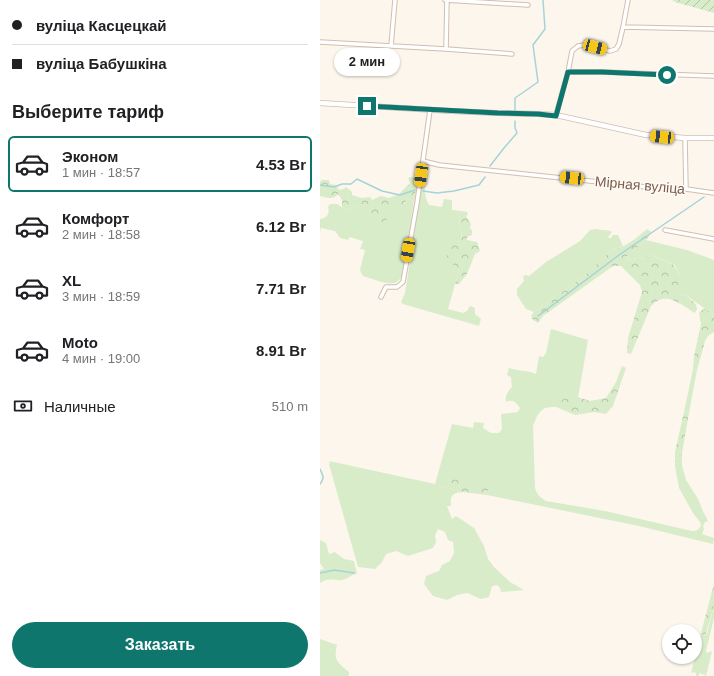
<!DOCTYPE html>
<html lang="ru">
<head>
<meta charset="utf-8">
<style>
  :root { --surface:#fff; --page:#f2f2f2; --text:#202124; --muted:#757577; --line:#e0e0e0; --accent:#0f766e }
  body { margin:0; font-family:Arial,sans-serif; background:var(--page); color:var(--text); height:100vh; display:flex; flex-direction:column; font-size:15px; white-space:nowrap }
  * { box-sizing:border-box; margin:0 }
  p { font-size:13px; color:var(--muted) }
  .icon { flex:none; width:22px; height:22px; fill:none; stroke:currentColor; stroke-width:2; stroke-linecap:round; stroke-linejoin:round }
  .map { position:relative; flex:1; overflow:hidden }
  .drawer { display:flex; flex-direction:column; background:var(--surface); width:320px }
  .drawer>* { flex:none }
  .banner { display:grid; align-content:center; height:88px; padding:0 12px; background:var(--surface) }
  .tools { position:absolute; left:342px; top:624px; display:grid; gap:8px }
  .tools a { display:grid; place-items:center; width:40px; height:40px; border-radius:50%; background:var(--surface); box-shadow:0 1px 3px #0004; font-size:20px }
  .end { position:absolute; width:18px; height:18px; margin:-9px; border:5px solid #0f766e; background:#fff; box-shadow:0 0 0 2px #fff }
  .from { border-radius:50% }
  .bubble { position:absolute; height:28px; border-radius:14px; background:var(--surface); box-shadow:0 1px 3px #0004; font-size:13px; font-weight:800; line-height:28px; text-align:center }
  .car { position:absolute; width:12px; height:24px; margin:-12px -6px; border-radius:5px; box-shadow:0 0 3px 1px #0007; background:linear-gradient(#f5c518 24%,#345 0 40%,#f5c518 0 76%,#345 0 86%,#f5c518 0) }
  .banner b { display:flex; align-items:center; gap:14px; height:38px; font-size:15px }
  .banner b+b { border-top:1px solid var(--line) }
  .banner i { width:10px; height:10px; background:var(--text) }
  ul { padding:0; list-style:none }
  li { display:flex; align-items:center; gap:12px; height:56px; margin:0 8px 6px; padding:0 4px; border:2px solid transparent; border-radius:6px }
  li div { flex:1 }
  li b { display:block; font-size:15px }
  li em { font-style:normal; font-weight:800 }
  li.selected { border-color:var(--accent) }
  li>.icon { width:36px; height:36px; stroke-width:1.5 }
  h2 { padding:0 12px; font-size:18px; line-height:48px }
  .pay { display:flex; align-items:center; gap:10px; height:44px; padding:0 12px; font-size:15px }
  .pay p { margin-inline-start:auto }
  .primary-button { display:flex; gap:8px; margin-top:auto; padding:8px 12px }
  .primary-button a { flex:1; height:46px; border-radius:24px; background:var(--accent); color:#fff; font-size:16px; font-weight:800; line-height:46px; text-align:center }
  main { display:flex; flex:1; min-height:0 }
  .map>svg:first-child { display:block }
  .green { fill:#d8ecc9 }
  .forest { fill:url(#forest-crowns) }
  .garden { fill:url(#garden-furrows) }
  .lines { fill:none; stroke-linecap:round; stroke-linejoin:round }
  .stream { stroke:#a5d3da; stroke-width:1.5 }
  .minor-casing { stroke:#d1beb0; stroke-width:5.5 }
  .tertiary-casing { stroke:#d1beb0; stroke-width:6 }
  .minor { stroke:#fff; stroke-width:3.5 }
  .tertiary { stroke:#fff; stroke-width:4.5 }
  .route { stroke:#0f766e; stroke-width:5 }
  .labels { text-anchor:middle; dominant-baseline:central; stroke-width:3; stroke-linejoin:round; paint-order:stroke }
  .street-label { font-size:14px; fill:#7a5c4d; stroke:#fffaf3 }
</style>
</head>
<body>
<main>
<section class="drawer">
<div class="banner">
<b><i class="from"></i>вуліца Касцецкай</b>
<b><i></i>вуліца Бабушкіна</b>
</div>
<h2>Выберите тариф</h2>
<ul>
<li class="selected"><svg class="icon" aria-label="car" viewBox="0 0 24 24"><path d="M5 17H2v-5l4-1 3-4h7l3 4 3 1v5h-3M9 17h6M6 11h13"/><circle cx="7" cy="17" r="2"/><circle cx="17" cy="17" r="2"/></svg><div><b>Эконом</b><p>1 мин · 18:57</p></div><em>4.53 Br</em></li>
<li><svg class="icon" aria-label="car" viewBox="0 0 24 24"><path d="M5 17H2v-5l4-1 3-4h7l3 4 3 1v5h-3M9 17h6M6 11h13"/><circle cx="7" cy="17" r="2"/><circle cx="17" cy="17" r="2"/></svg><div><b>Комфорт</b><p>2 мин · 18:58</p></div><em>6.12 Br</em></li>
<li><svg class="icon" aria-label="car" viewBox="0 0 24 24"><path d="M5 17H2v-5l4-1 3-4h7l3 4 3 1v5h-3M9 17h6M6 11h13"/><circle cx="7" cy="17" r="2"/><circle cx="17" cy="17" r="2"/></svg><div><b>XL</b><p>3 мин · 18:59</p></div><em>7.71 Br</em></li>
<li><svg class="icon" aria-label="car" viewBox="0 0 24 24"><path d="M5 17H2v-5l4-1 3-4h7l3 4 3 1v5h-3M9 17h6M6 11h13"/><circle cx="7" cy="17" r="2"/><circle cx="17" cy="17" r="2"/></svg><div><b>Moto</b><p>4 мин · 19:00</p></div><em>8.91 Br</em></li>
</ul>
<div class="pay"><svg class="icon" aria-label="cash" viewBox="0 0 24 24"><path d="M3 7h18v10H3z"/><circle cx="12" cy="12" r="2"/></svg>Наличные<p>510 m</p></div>
<div class="primary-button"><a>Заказать</a></div>
</section>
<div class="map">
<svg width="394" height="676" viewBox="0 0 394 676">
  <defs>
    <pattern id="forest-crowns" width="20" height="18" patternUnits="userSpaceOnUse"><rect width="20" height="18" fill="#d8ecc9"/><path d="M2 6a3 3 0 1 1 6 0M12 15a3 3 0 1 1 6 0" fill="none" stroke="#b4c2a5"/></pattern>
    <pattern id="garden-furrows" width="10" height="10" patternUnits="userSpaceOnUse"><rect width="10" height="10" fill="#d8ecc9"/><path d="M-1 1l2-2M0 10L10 0M9 11l2-2" fill="none" stroke="#b4c2a5"/></pattern>
  </defs>
  <rect width="100%" height="100%" fill="#fdf6ec"/>
  <!-- green -->
  <path class="green" d="M105,166H107C105,179 102,193 109,205L122,207L124,199L132,200V210L141,211L138,225L142,231L141,238L127,257L139,270L128,309L143,313L147,311L150,306L155,308V314L161,319L159,326L83,304L81,302L85,293Z
    M88,199L94,201L83,274C81,277 79,282 74,283C67,285 50,278 43,276L40,270L45,250L40,249L43,241L30,237L28,240L20,238L15,231L1,228L0,232V219C7,218 10,214 8,207L10,204H17L28,211L32,209L37,205L43,207V213L52,216L70,211L74,207L85,203Z
    M276,229C281,231 287,229 292,232L288,237L289,238H291L293,235H298L303,246L291,251L262,278L214,312L206,309L197,295V289L204,281L203,277L205,275L209,276L226,262L260,241L270,230Z
    M326,240L367,250L394,260V315L364,294L359,295V288L371,284L370,279L360,275L355,265L331,255L325,259L317,258L310,261L306,256Z
    M231,329L268,340L258,398C251,396 239,399 236,407H231L225,408L221,411L217,416L213,426L215,488C217,495 220,497 226,501L285,511L372,531C377,531 379,530 381,525L380,522L373,513L359,488L355,466V458L359,459L362,458V465L366,480L378,499L383,511L388,521L385,522L383,526L384,529L382,534L394,538L393,544L319,526L167,495L166,491L168,486H121L143,492C132,493 130,495 131,506H127L132,519L136,516L154,528L164,546L168,559L174,567L190,582L204,590L181,592L180,588L177,585L172,586L169,597L161,599L147,593L137,595L127,600L113,596L104,584L106,576L119,571L122,565L130,561L134,553L133,542L128,540L125,532L118,529L115,535L116,542L113,548L88,556L76,551L66,554L62,562L55,569L38,567L9,464L10,463L9,461L115,484L132,424L153,428L154,422L164,423L163,428L171,433H179L182,429L181,414L198,412L200,408C196,402 192,399 186,402C185,396 187,392 192,387L191,377L187,375L189,368C198,371 208,370 216,374L219,356L223,357L226,353Z
    M373,369L377,370L369,413L367,411L364,412Z
    M0,540L6,543L9,554L15,552L24,559L34,561L37,574C31,574 28,579 22,580C12,581 11,577 0,583V570L4,569L0,563Z
    M394,606V618L386,651L387,653L392,651L386,676H385V675L379,673V676H376V674L375,672L371,673L381,633L383,635L387,634Z
    M0,639L17,645C13,660 18,663 29,672V676H0Z"/>
  <!-- forest -->
  <path class="forest" d="M91,177L98,178L94,201L88,199C84,204 80,207 74,207L70,211L68,218L64,222L55,221L52,216L43,213V207L37,205L32,209L28,211L22,207V200L18,194C13,200 8,198 0,196V182L2,180H9L10,184L16,185L19,190L24,189L26,187L32,192V195L42,198L50,197L52,200L61,196L69,198L79,194L90,183L88,178Z
    M141,211L147,212L148,214L146,216L151,224L150,228L152,231V235L147,237V240L157,242L160,251L155,254L147,274L139,284H135L139,270C128,259 123,259 129,242L137,243L141,238L142,231L138,225Z
    M327,229L332,232L326,240L306,257L310,261L317,258L325,259L331,255L354,265L360,275L370,279L371,284L367,288L359,289V295L364,294L376,304L377,309L375,313C360,304 346,290 331,306L311,354L307,353L308,338L322,292L320,285L301,266H293L223,316L218,323L213,320L211,316L214,312L262,278L291,251L304,246L315,239Z
    M385,309L394,315V332L388,336L385,341L377,370L373,369L374,356L381,324L379,313L382,310Z
    M302,366L306,368L293,406L286,414L274,412L255,415L236,407L237,404L241,400L254,396L270,401L286,398L296,382Z
    M367,411L369,413L362,453V458L359,459L355,458V452L364,412Z
    M124,477L165,486H168L170,488L169,490L166,491L167,495L143,492L121,486V481Z
    M394,584V606L386,634L383,635L381,633Z"/>
  <!-- garden -->
  <path class="garden" d="M352,0H394V13L355,2Z"/>
  <g class="lines">
    <!-- stream -->
    <path class="stream" d="M195,110V98L218,82L213,45L225,29L223,0
      M170,166L184,148L197,133L195,128V121
      M0,185L14,187L22,184H31L37,179L62,191L80,195L95,190
      M103,191L117,193L134,191L159,185L165,177
      M218,316L299,255L384,197
      M0,469C3,476 5,477 0,484
      M0,573L14,570L34,573"/>
    <!-- minor casing -->
    <g class="minor-casing">
      <path id="minor" d="M125,0L208,5
        M303,27L308,0
        M0,42L126,49L192,54
        M71,46L75,0
        M126,49L127,0
        M248,72L252,51L258,46L265,45L290,51L296,49L299,44L303,27L394,29
        M236,115L248,72H282L394,76
        M365,138L366,189
        M103,161L119,165L326,187L366,189L394,193
        M345,230L394,239
        M61,297L66,287H77L83,282L97,203L110,110"/>
    </g>
    <!-- tertiary casing -->
    <g class="tertiary-casing">
      <path id="tertiary" d="M0,103L131,111L178,113L218,114L236,115L326,135L365,138H394"/>
    </g>
    <!-- minor -->
    <use href="#minor" class="minor"/>
    <!-- tertiary -->
    <use href="#tertiary" class="tertiary"/>
  </g>
  <g class="lines">
    <!-- route -->
    <path class="route" d="M47,106L178,113L218,114L236,116L248,72H282L347,75"/>
  </g>
  <g class="labels">
    <!-- street labels -->
    <g class="street-label">
      <text transform="translate(320 185) rotate(5)">Мірная вуліца</text>
    </g>
  </g>
</svg>
<div class="tools">
<a><svg class="icon" aria-label="locate" viewBox="0 0 24 24"><circle cx="12" cy="12" r="6"/><path d="M12 2v4M12 18v4M2 12h4M18 12h4"/></svg></a>
</div>
<i class="end from" style="left:347px;top:75px"></i>
<i class="end" style="left:47px;top:106px"></i>
<div class="bubble" style="left:14px;top:48px;width:66px">2 мин</div>
<i class="car" style="left:275px;top:47px;rotate:105deg"></i>
<i class="car" style="left:342px;top:137px;rotate:276deg"></i>
<i class="car" style="left:101px;top:175px;rotate:188deg"></i>
<i class="car" style="left:252px;top:178px;rotate:276deg"></i>
<i class="car" style="left:88px;top:250px;rotate:190deg"></i>
</div>
</main>
</body>
</html>
